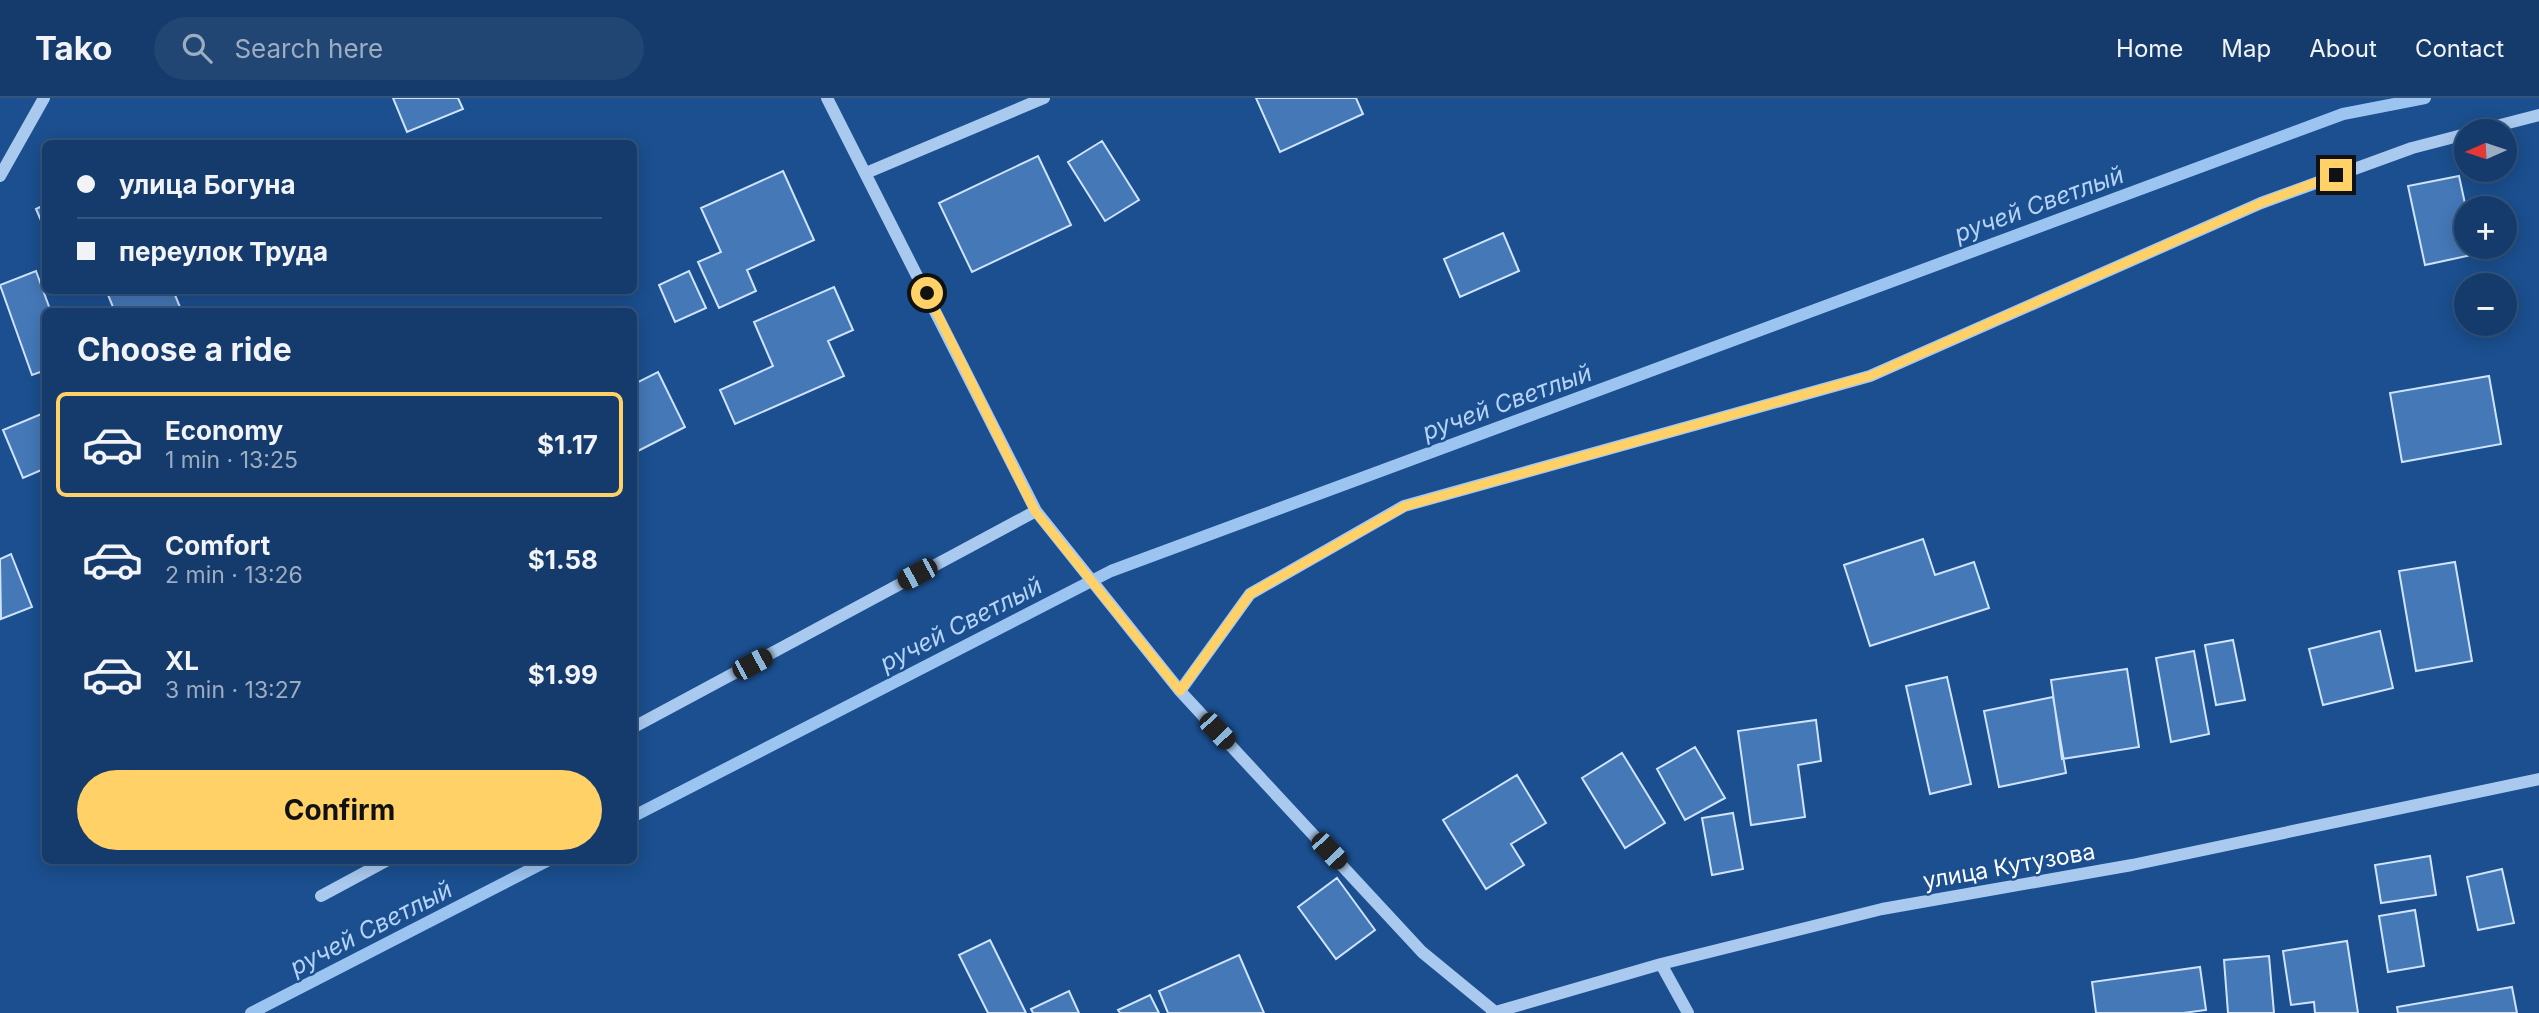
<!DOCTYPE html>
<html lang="en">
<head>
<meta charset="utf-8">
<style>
  :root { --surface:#143b6b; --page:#214673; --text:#f1f3f6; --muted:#9dadc1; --line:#33557e; --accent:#ffd166 }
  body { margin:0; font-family:Inter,sans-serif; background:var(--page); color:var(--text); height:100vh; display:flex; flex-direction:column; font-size:26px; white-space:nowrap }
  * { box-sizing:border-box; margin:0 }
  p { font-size:23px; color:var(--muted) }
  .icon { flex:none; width:38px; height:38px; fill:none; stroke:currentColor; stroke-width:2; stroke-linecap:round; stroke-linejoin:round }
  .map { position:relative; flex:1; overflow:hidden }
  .drawer { position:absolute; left:42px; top:210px; width:595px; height:556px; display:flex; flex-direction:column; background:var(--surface); border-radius:10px; box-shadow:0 4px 18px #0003,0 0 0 2px var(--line) }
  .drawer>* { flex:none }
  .top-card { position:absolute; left:42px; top:42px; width:595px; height:154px; border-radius:10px; box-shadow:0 4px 18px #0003,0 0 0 2px var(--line); display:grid; align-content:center; height:154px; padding:0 35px; background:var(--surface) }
  .needle { width:46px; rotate:267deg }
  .controls { position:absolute; left:2454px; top:21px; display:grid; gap:14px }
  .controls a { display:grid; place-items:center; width:63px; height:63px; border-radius:50%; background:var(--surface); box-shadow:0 4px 18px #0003,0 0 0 2px var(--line); font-size:35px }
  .end { position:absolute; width:32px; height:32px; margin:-16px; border:9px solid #ffd166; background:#111; box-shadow:0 0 0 4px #111 }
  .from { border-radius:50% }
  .car { position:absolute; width:21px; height:42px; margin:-21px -10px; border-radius:9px; box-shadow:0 0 5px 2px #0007; background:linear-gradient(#222 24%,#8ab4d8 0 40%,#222 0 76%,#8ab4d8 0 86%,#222 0) }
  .top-card b { display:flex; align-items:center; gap:24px; height:66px; font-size:26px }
  .top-card b+b { border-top:2px solid var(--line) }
  .top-card i { width:18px; height:18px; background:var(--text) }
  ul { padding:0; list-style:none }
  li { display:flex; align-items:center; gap:21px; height:105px; margin:0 14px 10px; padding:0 21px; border:4px solid transparent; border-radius:10px }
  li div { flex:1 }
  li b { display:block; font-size:26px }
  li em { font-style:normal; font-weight:700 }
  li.on { border-color:var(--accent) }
  li>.icon { width:63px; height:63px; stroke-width:1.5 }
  h2 { padding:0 35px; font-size:32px; line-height:84px }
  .primary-button { display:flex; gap:14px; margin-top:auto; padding:14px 35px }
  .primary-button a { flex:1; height:80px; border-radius:42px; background:var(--accent); color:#111; font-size:28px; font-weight:700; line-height:80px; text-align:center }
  header { display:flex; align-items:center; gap:42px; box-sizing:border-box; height:98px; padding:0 35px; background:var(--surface); border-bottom:2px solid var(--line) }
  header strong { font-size:33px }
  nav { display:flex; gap:38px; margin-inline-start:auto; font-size:24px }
  .search { width:490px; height:63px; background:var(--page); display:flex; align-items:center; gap:18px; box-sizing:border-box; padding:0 24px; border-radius:38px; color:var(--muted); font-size:26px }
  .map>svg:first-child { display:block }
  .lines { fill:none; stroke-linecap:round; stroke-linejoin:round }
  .stream { stroke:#9cc4f0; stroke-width:12 }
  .building { fill:#4478b7; stroke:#cfe3fa; stroke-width:2 }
  .minor { stroke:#a9c9ee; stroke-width:12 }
  .route { stroke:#ffd166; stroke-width:9 }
  .labels { text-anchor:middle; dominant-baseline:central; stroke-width:5; stroke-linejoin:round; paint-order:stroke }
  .street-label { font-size:23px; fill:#fff; stroke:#1b4f8f }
  .water-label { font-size:24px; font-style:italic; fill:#b5d3f5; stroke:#1b4f8f }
</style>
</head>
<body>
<header>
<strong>Tako</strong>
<div class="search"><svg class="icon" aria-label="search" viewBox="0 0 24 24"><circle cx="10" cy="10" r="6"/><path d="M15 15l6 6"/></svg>Search here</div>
<nav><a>Home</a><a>Map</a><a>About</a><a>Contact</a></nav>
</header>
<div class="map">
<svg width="2539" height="915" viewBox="0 0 2539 915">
  <rect width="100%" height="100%" fill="#1b4f8f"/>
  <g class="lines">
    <!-- stream -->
    <path class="stream" d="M634,718L1111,473L2343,16L2425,0
      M251,915L547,763"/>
  </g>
  <!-- building -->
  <path class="building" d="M393,0H458L463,11L407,34Z
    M1256,0H1356L1363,16L1280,54Z
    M1102,43L1139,102L1105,123L1068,64Z
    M1038,58L1071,127L972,174L939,105Z
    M783,73L814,142L747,172L756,193L719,210L698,164L721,154L701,110Z
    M2459,78L2466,110V149H2474L2476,156L2425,167L2408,88Z
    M46,106V134L36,111Z
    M1503,135L1519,173L1460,199L1444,161Z
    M36,173L51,214H46V272L32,277L0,187Z
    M689,173L706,210L675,224L659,187Z
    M834,189L853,232L828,243L844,278L735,326L720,292L773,268L754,224Z
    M106,192H173L182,214H115Z
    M658,274L685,329L634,355V286Z
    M2489,278L2501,346L2402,364L2390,295Z
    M46,314V370L23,380L3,332Z
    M1923,441L1935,477L1974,464L1989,510L1870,548L1844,467Z
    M11,456L32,509L1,521L0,461Z
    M2455,464L2472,563L2416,573L2399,473Z
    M2380,533L2393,590L2323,607L2309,551Z
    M2233,542L2245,602L2216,607L2205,547Z
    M2194,553L2209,636L2171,644L2156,560Z
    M2127,571L2139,649L2062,661L2051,582Z
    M1947,579L1971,686L1930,696L1906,588Z
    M2053,599L2066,675L1999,689L1984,613Z
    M1816,622L1821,663L1798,667L1805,719L1751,727L1738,633Z
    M1695,649L1725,700L1685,722L1657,671Z
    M1622,655L1665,725L1625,750L1582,680Z
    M1517,677L1546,725L1511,746L1524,767L1486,791L1443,722Z
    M1733,715L1743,771L1712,777L1702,720Z
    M2430,758L2436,797L2381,805L2375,767Z
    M2502,771L2514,825L2478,832L2467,779Z
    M1337,780L1375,832L1336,861L1298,809Z
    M2415,812L2424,868L2388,874L2379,818Z
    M990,842L1026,915H988L959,857Z
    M2347,843L2358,915H2315L2314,904L2291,907L2283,853Z
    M1239,857L1264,915H1168L1159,893Z
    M2269,858L2274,915H2228L2224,862Z
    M2200,869L2206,912L2183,915H2096L2092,884Z
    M2512,889L2517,915H2398L2397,909Z
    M1069,893L1079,915H1033L1031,911Z
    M1150,897L1159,915H1120L1118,912Z"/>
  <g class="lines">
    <!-- minor -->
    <path class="minor" d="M827,0L1036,413L1180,593L1422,854L1495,914
      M2477,33L2539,17
      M866,75L1044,0
      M0,78L44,0
      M1180,593L1250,496L1404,408L1870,278L2261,105L2412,50L2466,36
      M634,629L1036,413
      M321,798L386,763
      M1661,866L1688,915
      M1492,915L1661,866L1882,811L2132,767L2539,681"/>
  </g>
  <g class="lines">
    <!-- route -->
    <path class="route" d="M927,195L1035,413L1180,593L1250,496L1405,408L1870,278L2261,105L2336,77"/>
  </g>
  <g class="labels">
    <!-- street labels -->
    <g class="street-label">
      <text transform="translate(2009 768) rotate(-10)">улица Кутузова</text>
    </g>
    <!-- water labels -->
    <g class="water-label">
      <text transform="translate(2039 106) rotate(-20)">ручей Светлый</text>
      <text transform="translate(1507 304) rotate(-20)">ручей Светлый</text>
      <text transform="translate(961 526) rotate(-27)">ручей Светлый</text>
      <text transform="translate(371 830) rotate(-27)">ручей Светлый</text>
    </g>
  </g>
</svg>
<div class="controls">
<a><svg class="needle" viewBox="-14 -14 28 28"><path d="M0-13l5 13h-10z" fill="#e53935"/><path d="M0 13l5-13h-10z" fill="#9dadc1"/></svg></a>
<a>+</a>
<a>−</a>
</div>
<i class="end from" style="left:927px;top:195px"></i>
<i class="end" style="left:2336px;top:77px"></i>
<i class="car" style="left:917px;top:476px;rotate:242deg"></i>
<i class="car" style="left:752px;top:566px;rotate:62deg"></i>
<i class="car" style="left:1217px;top:633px;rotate:137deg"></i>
<i class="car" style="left:1329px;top:753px;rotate:137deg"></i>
<div class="top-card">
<b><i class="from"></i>улица Богуна</b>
<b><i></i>переулок Труда</b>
</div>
<section class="drawer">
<h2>Choose a ride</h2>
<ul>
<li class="on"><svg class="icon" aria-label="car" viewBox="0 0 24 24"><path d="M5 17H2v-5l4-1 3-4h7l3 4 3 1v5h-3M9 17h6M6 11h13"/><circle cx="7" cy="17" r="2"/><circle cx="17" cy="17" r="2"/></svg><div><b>Economy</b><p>1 min · 13:25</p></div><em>$1.17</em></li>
<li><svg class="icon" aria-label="car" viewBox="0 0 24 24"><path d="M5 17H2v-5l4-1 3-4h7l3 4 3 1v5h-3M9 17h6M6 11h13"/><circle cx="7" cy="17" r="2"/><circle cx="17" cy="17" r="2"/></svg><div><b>Comfort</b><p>2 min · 13:26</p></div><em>$1.58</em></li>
<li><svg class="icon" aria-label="car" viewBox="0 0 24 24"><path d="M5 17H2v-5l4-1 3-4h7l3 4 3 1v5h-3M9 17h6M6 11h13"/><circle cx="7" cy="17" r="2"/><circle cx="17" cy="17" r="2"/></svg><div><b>XL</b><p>3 min · 13:27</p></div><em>$1.99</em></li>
</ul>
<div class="primary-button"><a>Confirm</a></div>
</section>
</div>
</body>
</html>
